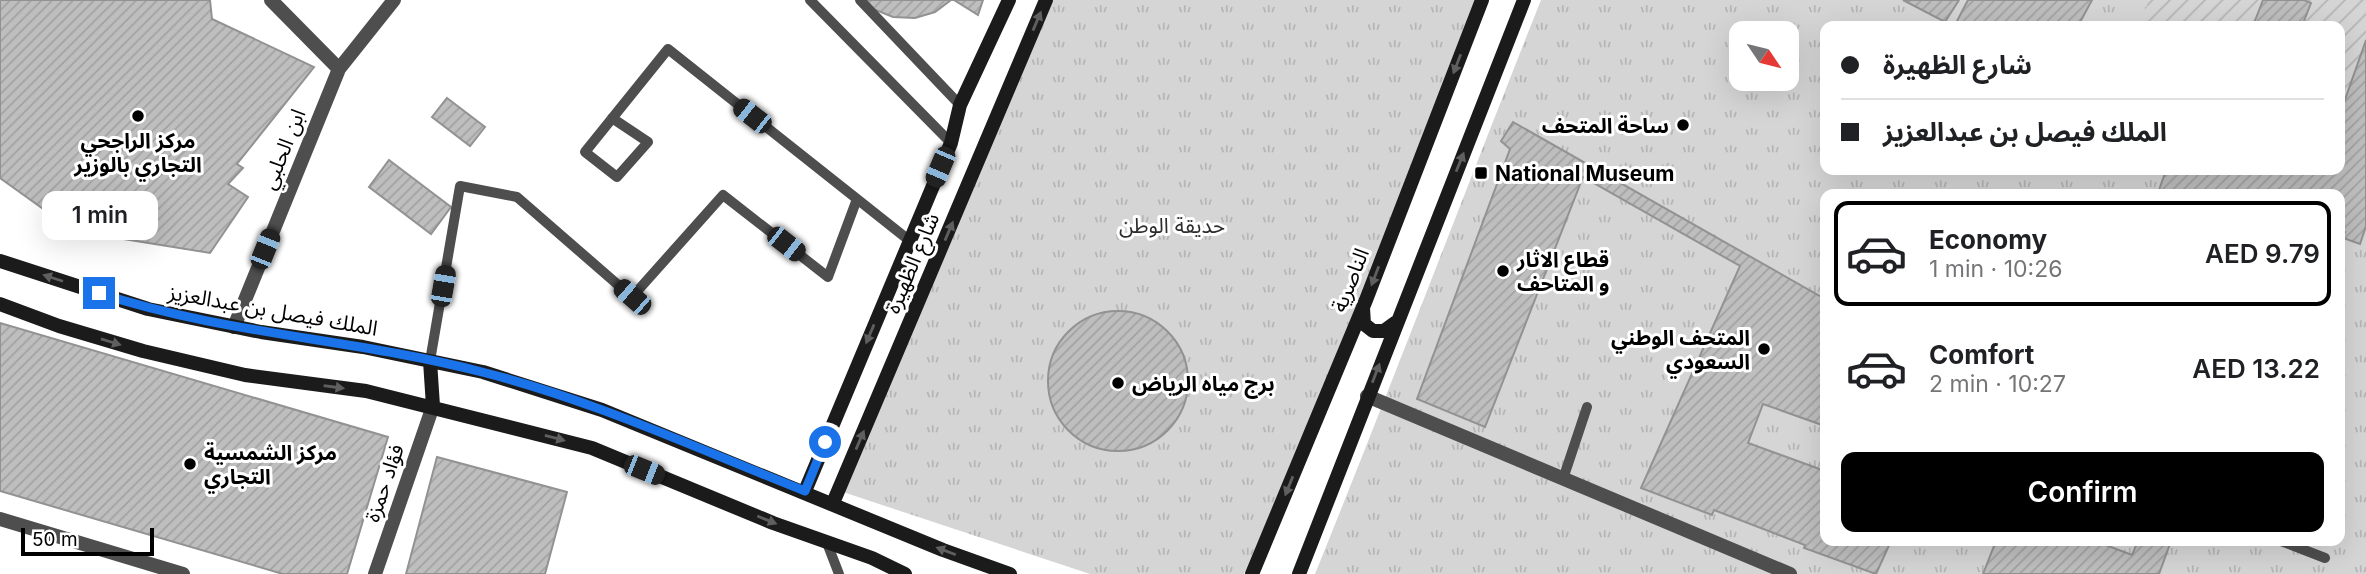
<!DOCTYPE html>
<html lang="en">
<head>
<meta charset="utf-8">
<style>
  :root { --surface:#fff; --page:#f6f6f6; --text:#202124; --muted:#757577; --line:#e0e0e0; --accent:#000 }
  body { margin:0; font-family:Inter,"Noto Sans Arabic",sans-serif; background:var(--page); color:var(--text); height:100vh; display:flex; flex-direction:column; font-size:26px; white-space:nowrap }
  * { box-sizing:border-box; margin:0 }
  p { font-size:23px; color:var(--muted) }
  .icon { flex:none; width:38px; height:38px; fill:none; stroke:currentColor; stroke-width:2; stroke-linecap:round; stroke-linejoin:round }
  .map { position:relative; flex:1; overflow:hidden }
  .details { position:absolute; left:1820px; top:189px; width:525px; height:357px; display:flex; flex-direction:column; background:var(--surface); border-radius:14px; box-shadow:0 7px 28px #0002 }
  .details>* { flex:none }
  .banner { position:absolute; left:1820px; top:21px; width:525px; height:154px; border-radius:14px; box-shadow:0 7px 28px #0002; display:grid; align-content:center; height:154px; padding:0 21px; background:var(--surface) }
  .needle { width:46px; rotate:125deg }
  .buttons { position:absolute; left:1729px; top:21px; display:grid; gap:14px }
  .buttons a { display:grid; place-items:center; width:70px; height:70px; border-radius:14px; background:var(--surface); box-shadow:0 7px 28px #0002; font-size:35px }
  .scale { position:absolute; left:21px; bottom:18px; width:133px; box-sizing:border-box; padding-left:7px; border:4px solid #000; border-top:0; font-size:19px; line-height:24px; white-space:nowrap; color:#000; -webkit-text-stroke:5px #fff; paint-order:stroke }
  .end { position:absolute; width:32px; height:32px; margin:-16px; border:9px solid #1a73e8; background:#fff; box-shadow:0 0 0 4px #fff }
  .from { border-radius:50% }
  .bubble { position:absolute; height:49px; border-radius:14px; background:var(--surface); box-shadow:0 7px 28px #0002; font-size:23px; font-weight:600; line-height:49px; text-align:center }
  .car { position:absolute; width:21px; height:42px; margin:-21px -10px; border-radius:9px; box-shadow:0 0 5px 2px #0007; background:linear-gradient(#222 24%,#8ab4d8 0 40%,#222 0 76%,#8ab4d8 0 86%,#222 0) }
  .banner b { display:flex; align-items:center; gap:24px; height:66px; font-size:26px }
  .banner b+b { border-top:2px solid var(--line) }
  .banner i { width:18px; height:18px; background:var(--text) }
  ul { padding:12px 0 0; list-style:none }
  li { display:flex; align-items:center; gap:21px; height:105px; margin:0 14px 10px; padding:0 7px; border:4px solid transparent; border-radius:14px }
  li div { flex:1 }
  li b { display:block; font-size:26px }
  li em { font-style:normal; font-weight:600 }
  li.on { border-color:var(--accent) }
  li>.icon { width:63px; height:63px; stroke-width:1.5 }
  .cta { display:flex; gap:14px; margin-top:auto; padding:14px 21px }
  .cta a { flex:1; height:80px; border-radius:14px; background:var(--accent); color:#fff; font-size:28px; font-weight:600; line-height:80px; text-align:center }
  .map>svg:first-child { display:block }
  .park { fill:url(#park-tufts); fill-rule:evenodd }
  .garden { fill:url(#garden-furrows) }
  .building { fill:url(#building-hatch); stroke:#929292; stroke-width:2 }
  .lines { fill:none; stroke-linecap:round; stroke-linejoin:round }
  .lane { stroke:#4e4e4e; stroke-width:10 }
  .street { stroke:#4e4e4e; stroke-width:14 }
  .secondary { stroke:#1b1b1b; stroke-width:14 }
  .oneway { fill:#5f5f5f }
  .route { stroke:#1a73e8; stroke-width:9 }
  .poi-dot { fill:#000; stroke:#fff; stroke-width:2.5 }
  .labels { text-anchor:middle; dominant-baseline:central; stroke-width:6; stroke-linejoin:round; paint-order:stroke }
  .poi-label { font-size:21px; font-weight:bold; fill:#000; stroke:#fff; text-anchor:start }
  .street-label { font-size:21px; fill:#000; stroke:#fff }
  .park-label { font-size:21px; fill:#2c2c2c; stroke:#fff }
</style>
</head>
<body>
<div class="map">
<svg width="2366" height="574" viewBox="0 0 2366 574">
  <defs>
    <pattern id="park-tufts" width="24" height="20" patternUnits="userSpaceOnUse" patternTransform="scale(1.75)"><rect width="24" height="20" fill="#d5d5d5"/><path d="M3 7l-1-3M5 7V3M7 7l1-3M15 17l-1-3M17 17v-4M19 17l1-3" fill="none" stroke="#b5b5b5"/></pattern>
    <pattern id="garden-furrows" width="10" height="10" patternUnits="userSpaceOnUse" patternTransform="scale(1.75)"><rect width="10" height="10" fill="#d5d5d5"/><path d="M-1 1l2-2M0 10L10 0M9 11l2-2" fill="none" stroke="#b5b5b5"/></pattern>
    <pattern id="building-hatch" width="6" height="6" patternUnits="userSpaceOnUse" patternTransform="scale(1.75)"><rect width="6" height="6" fill="#bebebe"/><path d="M-1 1l2-2M0 6l6-6M5 7l2-2" fill="none" stroke="#a2a2a2"/></pattern>
  </defs>
  <rect width="100%" height="100%" fill="#fff"/>
  <!-- park -->
  <path class="park" d="M1043,0H1479L1363,298L1244,574H1090L840,491Z
    M1541,0H2366V574H1315C1392,384 1465,191 1541,0ZM1825,26H2340V170H1825ZM1741,33H1787V79H1741ZM1825,194H2340V541H1825Z"/>
  <!-- garden -->
  <path class="garden" d="M2149,0H2263L2253,26H2139Z
    M2304,0H2366V40L2340,114V26H2302L2310,3Z"/>
  <!-- building -->
  <path class="building" d="M0,0H210L212,19L314,67L237,164L243,168L228,184L248,197L210,253L74,231L0,178Z
    M863,0H951L935,12L915,18L893,17L873,9Z
    M954,0H983L978,15Z
    M1903,0H1959L1945,22Z
    M1968,0H2092L2078,26H1966L1957,21Z
    M2263,0H2304L2311,3L2302,26H2253Z
    M2366,40V226L2360,244L2343,238L2345,232L2340,231V194H2172L2159,190L2166,170H2340V114Z
    M447,98L485,127L470,146L432,117Z
    M1513,122L1825,299V426L1763,404L1748,443L1825,471V541H1891L1876,574L1804,548L1805,545L1714,510L1712,515L1641,488L1740,266L1583,177L1485,427L1417,399L1510,149L1501,141Z
    M389,160L451,207L431,234L369,187Z
    M1048 381a70 70 0 1 1 140 0a70 70 0 1 1-140 0Z
    M0,323L388,437L347,574H283L0,491Z
    M437,457L567,492L545,574H406Z
    M1996,541H2095L2132,555L2138,541H2171L2159,574H1983Z"/>
  <g class="lines">
    <!-- lane -->
    <path class="lane" d="M810,0L951,143
      M860,0L960,105
      M612,118L648,142L617,177L585,152L668,49L910,241
      M430,361L460,186L517,197L632,297L723,195L828,277L857,199
      M1563,479L1587,407
      M2281,541L2325,558
      M827,543L839,574"/>
    <!-- street -->
    <path class="street" d="M271,0L339,69
      M234,327L339,69L394,0
      M1367,396L1790,574
      M0,519L183,574
      M375,574L433,406"/>
    <!-- secondary -->
    <path class="secondary" d="M0,261L148,309L261,332L363,347L483,372L602,410L943,550L1010,574
      M0,304L59,326L143,351L245,375L366,391L592,448L773,523L872,558L905,574
      M1363,308L1364,324L1373,331H1384L1395,323
      M430,361L433,406
      M805,491L951,143L960,105L1009,0
      M833,503L1046,0
      M1252,574L1366,300L1482,0
      M1299,574L1524,0"/>
  </g>
  <!-- one-way arrows -->
  <defs><path id="oneway-solid" d="M-6-.8H1V-3.2L6.5 0L1 3.2V.8H-6Z" transform="scale(1.75)"/></defs>
  <g class="oneway">
    <use href="#oneway-solid" transform="translate(1037 21) rotate(-67)"/>
    <use href="#oneway-solid" transform="translate(1457 64) rotate(111)"/>
    <use href="#oneway-solid" transform="translate(1460 162) rotate(-68)"/>
    <use href="#oneway-solid" transform="translate(949 231) rotate(-67)"/>
    <use href="#oneway-solid" transform="translate(1375 276) rotate(111)"/>
    <use href="#oneway-solid" transform="translate(53 278) rotate(-162)"/>
    <use href="#oneway-solid" transform="translate(870 334) rotate(113)"/>
    <use href="#oneway-solid" transform="translate(111 342) rotate(17)"/>
    <use href="#oneway-solid" transform="translate(1376 373) rotate(-69)"/>
    <use href="#oneway-solid" transform="translate(334 387) rotate(8)"/>
    <use href="#oneway-solid" transform="translate(555 438) rotate(15)"/>
    <use href="#oneway-solid" transform="translate(860 440) rotate(-67)"/>
    <use href="#oneway-solid" transform="translate(1289 486) rotate(112)"/>
    <use href="#oneway-solid" transform="translate(767 520) rotate(22)"/>
    <use href="#oneway-solid" transform="translate(946 551) rotate(-159)"/>
  </g>
  <g class="lines">
    <!-- route -->
    <path class="route" d="M99,293C223,334 355,339 482,372C593,400 698,449 805,491L825,442"/>
  </g>
  <!-- markers -->
  <g class="poi-dot">
    <circle cx="138" cy="116" r="7"/>
    <circle cx="1683" cy="125" r="7"/>
    <rect x="1474" y="166" width="14" height="14" rx="3.5"/>
    <circle cx="1503" cy="271" r="7"/>
    <circle cx="1764" cy="349" r="7"/>
    <circle cx="1118" cy="383" r="7"/>
    <circle cx="190" cy="464" r="7"/>
  </g>
  <g class="labels">
    <!-- poi labels -->
    <g class="poi-label">
      <text x="1669" y="125" text-anchor="end">ساحة المتحف</text>
      <text x="138" y="140" text-anchor="middle">مركز الراجحي<tspan x="138" dy="24">التجاري بالوزير</tspan></text>
      <text x="1495" y="173">National Museum</text>
      <text x="1517" y="259">قطاع الاثار<tspan x="1517" dy="24">و المتاحف</tspan></text>
      <text x="1750" y="337" text-anchor="end">المتحف الوطني<tspan x="1750" dy="24">السعودي</tspan></text>
      <text x="1132" y="383">برج مياه الرياض</text>
      <text x="204" y="452">مركز الشمسية<tspan x="204" dy="24">التجاري</tspan></text>
    </g>
    <!-- street labels -->
    <g class="street-label">
      <text transform="translate(283 149) rotate(-68)">ابن الحلبي</text>
      <text transform="translate(912 263) rotate(-67)">شارع الظهيرة</text>
      <text transform="translate(1350 280) rotate(-68)">الناصرية</text>
      <text transform="translate(273 310) rotate(10)">الملك فيصل بن عبدالعزيز</text>
      <text transform="translate(384 483) rotate(-71)">فؤاد حمزة</text>
    </g>
    <!-- park labels -->
    <g class="park-label">
      <text x="1172" y="225">حديقة الوطن</text>
    </g>
  </g>
</svg>
<div class="buttons">
<a><svg class="needle" viewBox="-14 -14 28 28"><path d="M0-13l5 13h-10z" fill="#e53935"/><path d="M0 13l5-13h-10z" fill="#757577"/></svg></a>
</div>
<div class="scale">50 m</div>
<i class="end from" style="left:825px;top:442px"></i>
<i class="end" style="left:99px;top:293px"></i>
<div class="bubble" style="left:42px;top:191px;width:116px">1 min</div>
<i class="car" style="left:752px;top:116px;rotate:308deg"></i>
<i class="car" style="left:940px;top:167px;rotate:203deg"></i>
<i class="car" style="left:786px;top:244px;rotate:128deg"></i>
<i class="car" style="left:265px;top:249px;rotate:22deg"></i>
<i class="car" style="left:443px;top:286px;rotate:10deg"></i>
<i class="car" style="left:632px;top:297px;rotate:311deg"></i>
<i class="car" style="left:644px;top:470px;rotate:112deg"></i>
<div class="banner">
<b><i class="from"></i>شارع الظهيرة</b>
<b><i></i>الملك فيصل بن عبدالعزيز</b>
</div>
<section class="details">
<ul>
<li class="on"><svg class="icon" aria-label="car" viewBox="0 0 24 24"><path d="M5 17H2v-5l4-1 3-4h7l3 4 3 1v5h-3M9 17h6M6 11h13"/><circle cx="7" cy="17" r="2"/><circle cx="17" cy="17" r="2"/></svg><div><b>Economy</b><p>1 min · 10:26</p></div><em>AED 9.79</em></li>
<li><svg class="icon" aria-label="car" viewBox="0 0 24 24"><path d="M5 17H2v-5l4-1 3-4h7l3 4 3 1v5h-3M9 17h6M6 11h13"/><circle cx="7" cy="17" r="2"/><circle cx="17" cy="17" r="2"/></svg><div><b>Comfort</b><p>2 min · 10:27</p></div><em>AED 13.22</em></li>
</ul>
<div class="cta"><a>Confirm</a></div>
</section>
</div>
</body>
</html>
